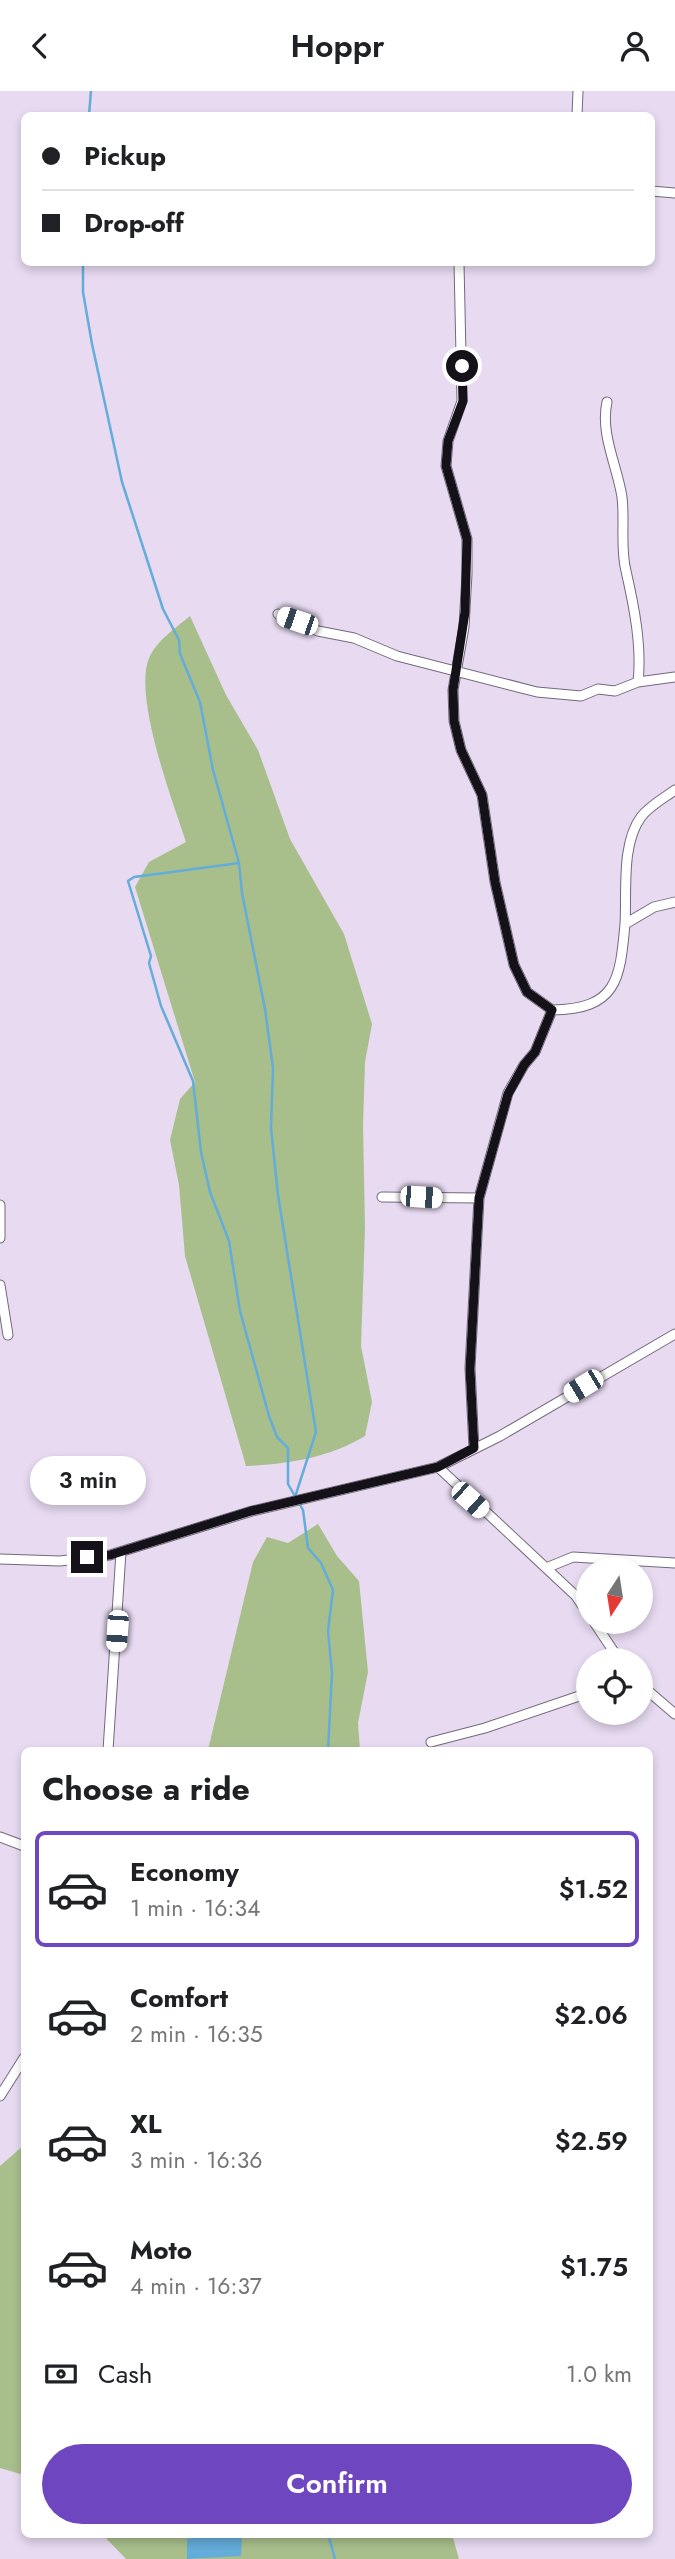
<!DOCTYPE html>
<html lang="en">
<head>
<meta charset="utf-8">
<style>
  :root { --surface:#fff; --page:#f2f2f2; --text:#202124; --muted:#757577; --line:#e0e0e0; --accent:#6e46bf }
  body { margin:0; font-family:Jost,sans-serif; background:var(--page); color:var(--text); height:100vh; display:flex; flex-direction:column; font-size:26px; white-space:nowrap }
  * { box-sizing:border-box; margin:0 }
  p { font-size:23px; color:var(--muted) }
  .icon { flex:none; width:38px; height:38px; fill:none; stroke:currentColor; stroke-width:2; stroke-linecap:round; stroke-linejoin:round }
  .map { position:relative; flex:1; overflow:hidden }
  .panel { position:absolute; left:21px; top:1656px; width:632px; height:791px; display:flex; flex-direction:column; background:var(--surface); border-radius:10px; box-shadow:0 4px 10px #0003 }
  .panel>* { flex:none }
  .top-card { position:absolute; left:21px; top:21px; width:634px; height:154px; border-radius:10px; box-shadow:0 4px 10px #0003; display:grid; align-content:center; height:154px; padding:0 21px; background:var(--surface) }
  .needle { width:46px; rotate:192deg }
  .tools { position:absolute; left:576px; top:1466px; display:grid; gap:14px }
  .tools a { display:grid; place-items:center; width:77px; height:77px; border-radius:50%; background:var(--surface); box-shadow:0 4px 10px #0003; font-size:35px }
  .end { position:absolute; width:32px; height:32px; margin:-16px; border:9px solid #151119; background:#fff; box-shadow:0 0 0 4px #fff }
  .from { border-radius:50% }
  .bubble { position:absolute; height:49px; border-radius:24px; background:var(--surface); box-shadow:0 4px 10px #0003; font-size:23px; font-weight:600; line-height:49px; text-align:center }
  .car { position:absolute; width:21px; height:42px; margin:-21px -10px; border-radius:9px; box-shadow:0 0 5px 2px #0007; background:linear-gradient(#fff 24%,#345 0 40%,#fff 0 76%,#345 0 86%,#fff 0) }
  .top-card b { display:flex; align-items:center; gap:24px; height:66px; font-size:26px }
  .top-card b+b { border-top:2px solid var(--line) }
  .top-card i { width:18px; height:18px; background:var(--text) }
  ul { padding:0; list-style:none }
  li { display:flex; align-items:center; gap:21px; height:116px; margin:0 14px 10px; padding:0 7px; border:4px solid transparent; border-radius:10px }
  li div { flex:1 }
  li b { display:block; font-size:26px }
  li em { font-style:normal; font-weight:600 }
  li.selected { border-color:var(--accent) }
  li>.icon { width:63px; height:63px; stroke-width:1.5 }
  h2 { padding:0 21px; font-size:32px; line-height:84px }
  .pay { display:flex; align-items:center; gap:18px; height:77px; padding:0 21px; font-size:26px }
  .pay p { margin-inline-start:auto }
  .cta { display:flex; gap:14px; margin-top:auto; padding:14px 21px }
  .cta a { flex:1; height:80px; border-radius:42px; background:var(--accent); color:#fff; font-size:28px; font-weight:600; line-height:80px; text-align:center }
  header { display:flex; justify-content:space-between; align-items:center; height:91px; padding:0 21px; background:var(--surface); font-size:32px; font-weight:600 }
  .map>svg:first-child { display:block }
  .green { fill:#a8bf8c }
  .water { fill:#64acda }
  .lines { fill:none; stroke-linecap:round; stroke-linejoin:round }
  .stream { stroke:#64acda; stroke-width:2.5 }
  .street-casing { stroke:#74687c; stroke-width:11 }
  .street { stroke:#fff; stroke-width:9 }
  .route { stroke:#151119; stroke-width:9 }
</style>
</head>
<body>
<header><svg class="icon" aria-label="back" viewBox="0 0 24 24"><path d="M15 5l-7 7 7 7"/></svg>Hoppr<svg class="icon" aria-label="person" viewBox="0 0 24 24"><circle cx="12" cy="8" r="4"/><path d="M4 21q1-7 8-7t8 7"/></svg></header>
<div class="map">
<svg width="675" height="2468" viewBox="0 0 675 2468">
  <rect width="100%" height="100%" fill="#e7daf1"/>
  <!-- green -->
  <path class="green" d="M190,525L226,604L258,659L290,748L344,843L372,933L365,971L363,1034L365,1137L361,1255L372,1311L365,1345C328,1367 289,1373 246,1375L185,1165L179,1094L170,1049L180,1008L195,991L135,796L149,771L186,751C173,711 133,606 149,567C157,549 176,537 190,525Z
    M318,1433L337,1465L359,1490L368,1581L358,1632L360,1659H208L253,1471L267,1446L288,1452Z
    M24,2054V2384L0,2377V2075Z
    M102,2443H452L459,2468H126Z"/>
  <!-- water -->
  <path class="water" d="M210,2443H242L241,2465L187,2468V2448Z"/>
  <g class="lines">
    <!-- stream -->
    <path class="stream" d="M89,24L91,0
      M83,172V201L92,253L122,391L163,518L179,549L180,563L200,611L213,679L239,772L134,786L128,790L151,865L149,872L161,915L193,990L201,1061L210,1101L229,1150L240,1220L269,1325L277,1346L288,1357V1393L303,1419L308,1457L321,1472L333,1499L328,1540L332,1582L328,1659
      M239,772L242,802L265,918L273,977L271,1037L278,1104L316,1341L296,1403
      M328,2443L335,2468"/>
    <!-- street casing -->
    <g class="street-casing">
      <path id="street" d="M577,24L578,0
        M651,100L675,102
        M459,172L462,310L448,350L446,375L467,448V483L464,536L453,599L454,630L461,659L482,704L495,791L514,874L527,901L552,919L535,961L524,974L508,1002L479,1107L470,1277L474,1358
        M607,311C600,343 617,374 622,406C625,430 620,457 626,480C634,515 642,555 638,591
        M278,523L318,540L354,547L397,565L537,601L581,605L598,598L615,600L638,591L675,586
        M625,833C627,801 621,753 641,726C649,715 664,707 675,699
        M552,919C617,918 620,889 625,833L654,816L675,811
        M382,1106L479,1107
        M0,1114V1147
        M0,1194L8,1244
        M438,1376L576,1505L588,1523
        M0,1468L60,1470L110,1464L252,1420L438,1376L500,1345L675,1243
        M546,1477L573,1466L675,1472
        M594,1531L620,1570
        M640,1593L675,1623
        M431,1651L485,1637L588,1602
        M108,1659L121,1461
        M0,1746L24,1755
        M0,2005L24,1967"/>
    </g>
    <!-- street -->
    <use href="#street" class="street"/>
  </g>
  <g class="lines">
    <!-- route -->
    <path class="route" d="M87,1466L110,1464L251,1420L438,1376L474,1357L470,1278L479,1107L508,1003L524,974L535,961L552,919L527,901L514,874L495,791L482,704L461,659L454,630L453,599L465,521L467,448L446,375L448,350L463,310L462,275"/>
  </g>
</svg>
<div class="tools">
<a><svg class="needle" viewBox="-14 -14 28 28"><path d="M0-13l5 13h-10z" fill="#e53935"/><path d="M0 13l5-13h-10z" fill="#757577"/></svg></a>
<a><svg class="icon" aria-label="locate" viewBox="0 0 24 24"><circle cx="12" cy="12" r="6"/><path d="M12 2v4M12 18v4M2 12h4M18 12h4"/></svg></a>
</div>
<i class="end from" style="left:462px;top:275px"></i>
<i class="end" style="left:87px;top:1466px"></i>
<div class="bubble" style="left:30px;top:1365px;width:116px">3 min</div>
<i class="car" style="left:297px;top:530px;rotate:289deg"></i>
<i class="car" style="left:421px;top:1106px;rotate:94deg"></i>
<i class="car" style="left:583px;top:1295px;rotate:239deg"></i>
<i class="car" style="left:470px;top:1409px;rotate:132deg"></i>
<i class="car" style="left:117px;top:1540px;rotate:184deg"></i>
<div class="top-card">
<b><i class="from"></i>Pickup</b>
<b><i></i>Drop-off</b>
</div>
<section class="panel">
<h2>Choose a ride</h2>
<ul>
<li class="selected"><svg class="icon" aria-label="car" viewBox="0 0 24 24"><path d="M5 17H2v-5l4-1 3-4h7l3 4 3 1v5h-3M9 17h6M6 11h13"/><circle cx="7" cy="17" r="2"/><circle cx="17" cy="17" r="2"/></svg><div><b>Economy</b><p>1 min · 16:34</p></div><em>$1.52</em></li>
<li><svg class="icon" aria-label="car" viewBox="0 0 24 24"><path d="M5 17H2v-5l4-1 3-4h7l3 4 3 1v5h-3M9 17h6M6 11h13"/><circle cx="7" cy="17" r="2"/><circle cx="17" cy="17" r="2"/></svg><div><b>Comfort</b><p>2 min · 16:35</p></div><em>$2.06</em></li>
<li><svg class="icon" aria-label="car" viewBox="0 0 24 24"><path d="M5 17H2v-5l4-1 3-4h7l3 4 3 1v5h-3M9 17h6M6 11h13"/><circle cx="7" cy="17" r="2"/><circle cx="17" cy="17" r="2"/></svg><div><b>XL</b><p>3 min · 16:36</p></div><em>$2.59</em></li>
<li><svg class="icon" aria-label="car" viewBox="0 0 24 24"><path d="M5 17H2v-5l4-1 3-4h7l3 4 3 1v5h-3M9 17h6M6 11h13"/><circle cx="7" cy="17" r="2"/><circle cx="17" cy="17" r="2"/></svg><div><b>Moto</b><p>4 min · 16:37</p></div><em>$1.75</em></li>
</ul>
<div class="pay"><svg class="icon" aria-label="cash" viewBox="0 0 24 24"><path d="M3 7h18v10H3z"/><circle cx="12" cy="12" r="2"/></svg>Cash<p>1.0 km</p></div>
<div class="cta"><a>Confirm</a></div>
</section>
</div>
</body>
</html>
